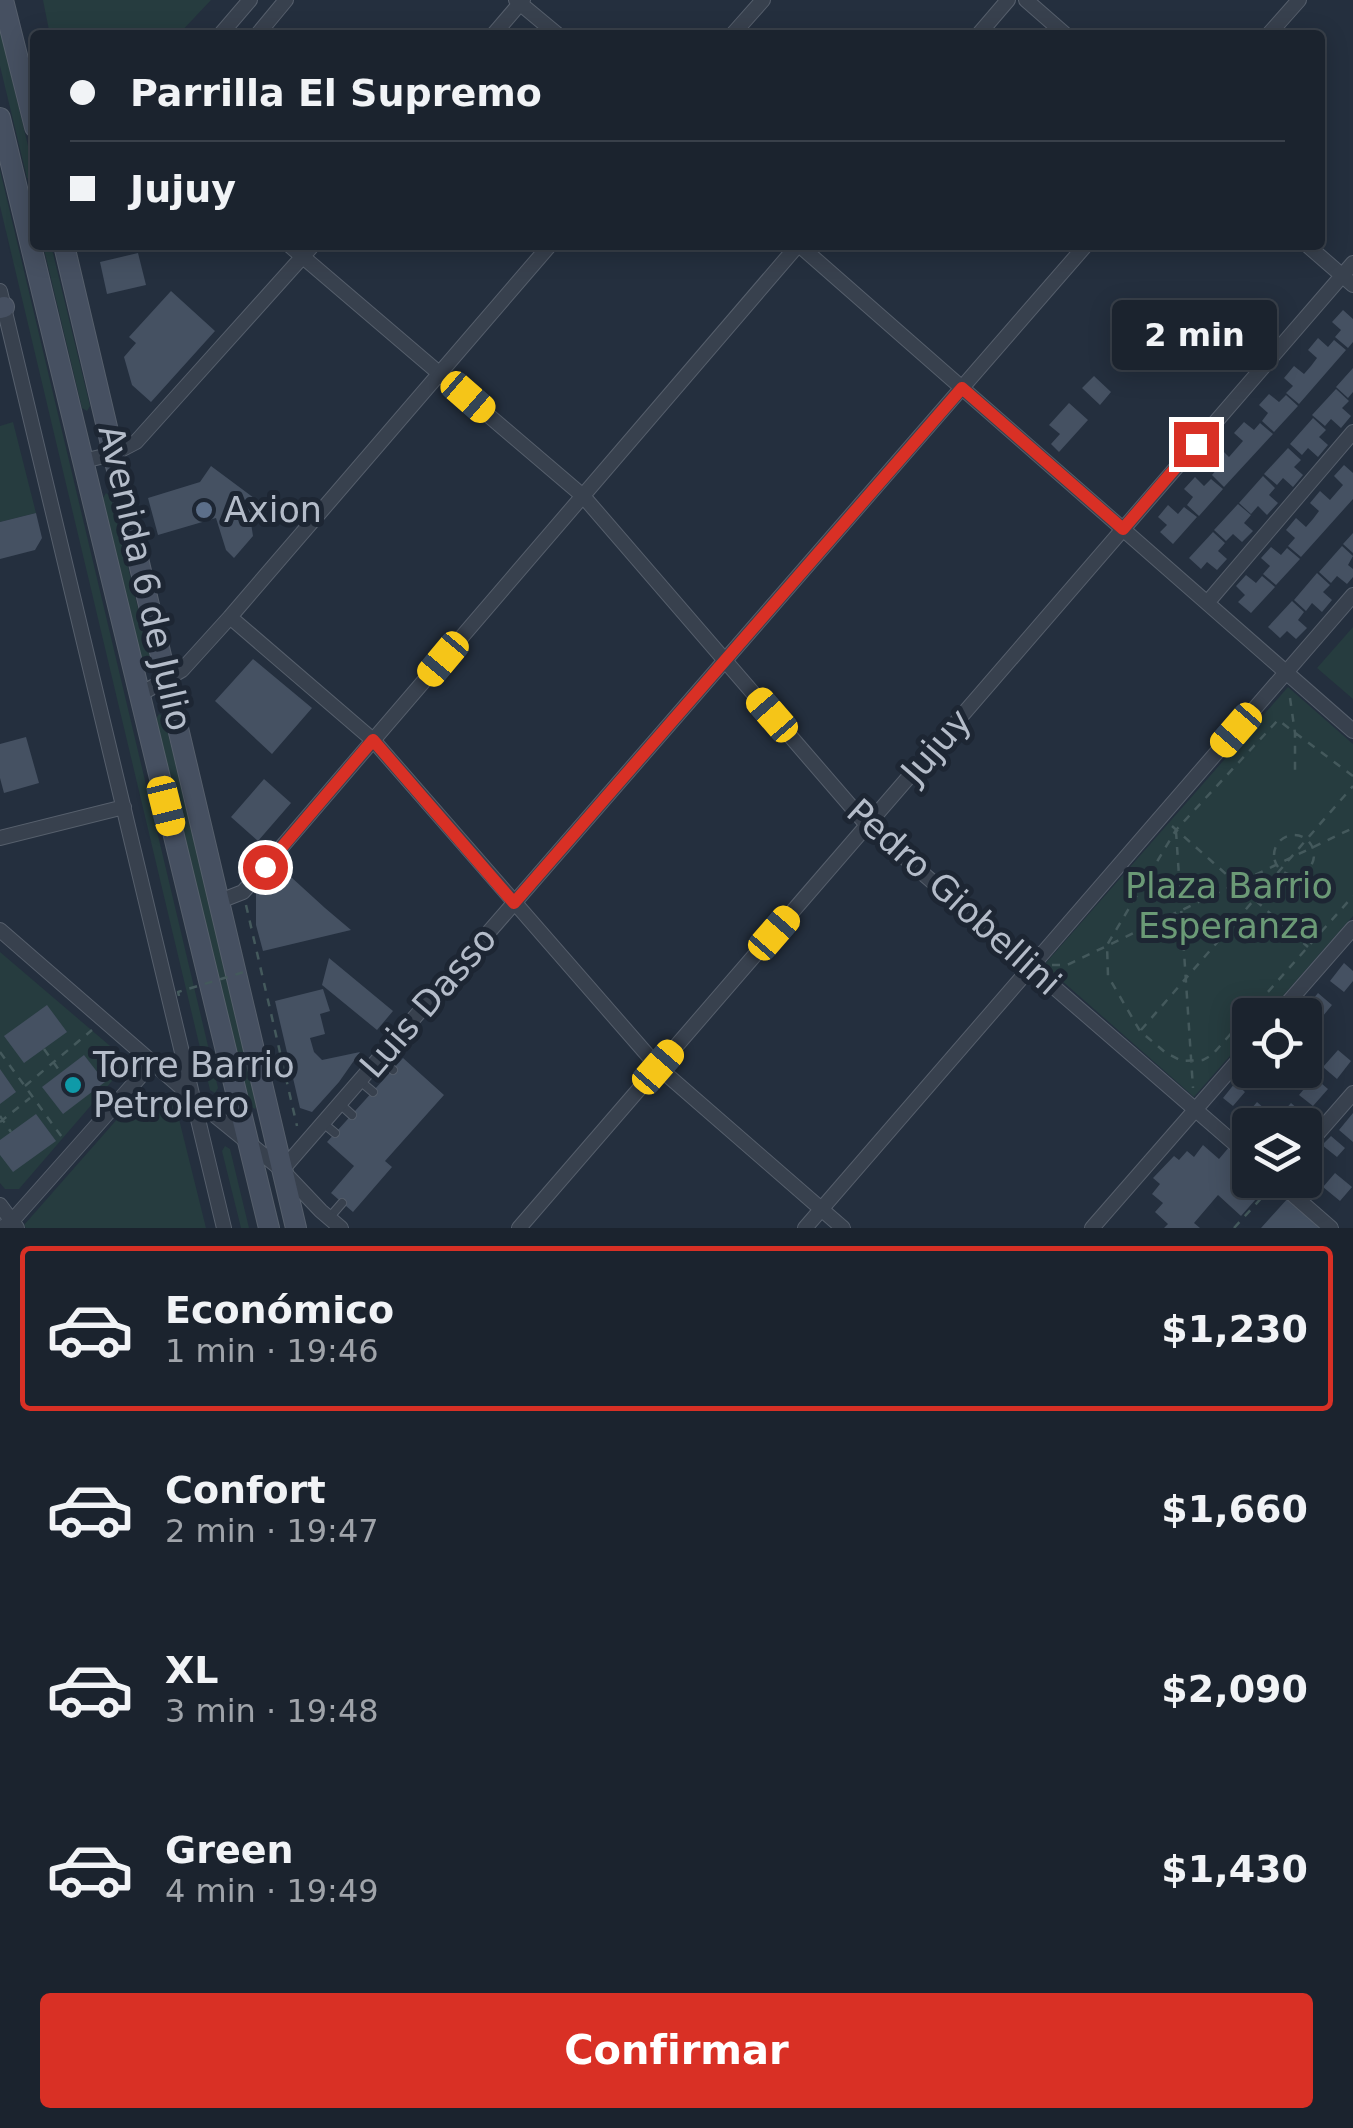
<!DOCTYPE html>
<html lang="es">
<head>
<meta charset="utf-8">
<style>
  :root { --surface:#1b232e; --page:#242b36; --text:#f1f3f6; --muted:#a0a4aa; --line:#39404a; --accent:#d93025 }
  body { margin:0; font-family:"DejaVu Sans",sans-serif; background:var(--page); color:var(--text); height:100vh; display:flex; flex-direction:column; font-size:38px; white-space:nowrap }
  * { box-sizing:border-box; margin:0 }
  p { font-size:32px; color:var(--muted) }
  .icon { flex:none; width:55px; height:55px; fill:none; stroke:currentColor; stroke-width:2; stroke-linecap:round; stroke-linejoin:round }
  .map { position:relative; height:1228px; overflow:hidden }
  .side { display:flex; flex-direction:column; background:var(--surface); flex:1 }
  .side>* { flex:none }
  .guide { position:absolute; left:30px; top:30px; width:1295px; height:220px; border-radius:10px; box-shadow:0 5px 25px #0003,0 0 0 2px var(--line); display:grid; align-content:center; height:220px; padding:0 40px; background:var(--surface) }
  .buttons { position:absolute; left:1232px; top:998px; display:grid; gap:20px }
  .buttons a { display:grid; place-items:center; width:90px; height:90px; border-radius:10px; background:var(--surface); box-shadow:0 5px 25px #0003,0 0 0 2px var(--line); font-size:50px }
  .end { position:absolute; width:45px; height:45px; margin:-22px; border:12px solid #d93025; background:#fff; box-shadow:0 0 0 5px #fff }
  .from { border-radius:50% }
  .bubble { position:absolute; height:70px; border-radius:10px; background:var(--surface); box-shadow:0 5px 25px #0003,0 0 0 2px var(--line); font-size:32px; font-weight:700; line-height:70px; text-align:center }
  .car { position:absolute; width:30px; height:60px; margin:-30px -15px; border-radius:12px; box-shadow:0 0 8px 2px #0007; background:linear-gradient(#f5c518 24%,#345 0 40%,#f5c518 0 76%,#345 0 86%,#f5c518 0) }
  .guide b { display:flex; align-items:center; gap:35px; height:95px; font-size:38px }
  .guide b+b { border-top:2px solid var(--line) }
  .guide i { width:25px; height:25px; background:var(--text) }
  ul { padding:18px 0 0; list-style:none }
  li { display:flex; align-items:center; gap:30px; height:165px; margin:0 20px 15px; padding:0 20px; border:5px solid transparent; border-radius:10px }
  li div { flex:1 }
  li b { display:block; font-size:38px }
  li em { font-style:normal; font-weight:700 }
  li.selected { border-color:var(--accent) }
  li>.icon { width:90px; height:90px; stroke-width:1.5 }
  .cta { display:flex; gap:20px; margin-top:auto; padding:20px 40px }
  .cta a { flex:1; height:115px; border-radius:10px; background:var(--accent); color:#fff; font-size:40px; font-weight:700; line-height:115px; text-align:center }
  .map>svg:first-child { display:block }
  .green { fill:#263c3f }
  .building { fill:#455162 }
  .lines { fill:none; stroke-linecap:round; stroke-linejoin:round }
  .lane-casing { stroke:#565f6c; stroke-width:10 }
  .street-casing { stroke:#565f6c; stroke-width:16 }
  .secondary-casing { stroke:#565f6c; stroke-width:22 }
  .path { stroke:#44595c; stroke-width:2.5; stroke-dasharray:8 8; stroke-linecap:butt }
  .lane { stroke:#38414e; stroke-width:8 }
  .street { stroke:#38414e; stroke-width:14 }
  .secondary { stroke:#465061; stroke-width:20 }
  .path-bridge { stroke:#44595c; stroke-width:2.5; stroke-dasharray:8 8; stroke-linecap:butt }
  .route { stroke:#d93025; stroke-width:12 }
  .service-dot { fill:#5c6f8a; stroke:#1d2633; stroke-width:4 }
  .culture-dot { fill:#0f9aa8; stroke:#1d2633; stroke-width:4 }
  .labels { text-anchor:middle; dominant-baseline:central; stroke-width:10; stroke-linejoin:round; paint-order:stroke }
  .poi-label { font-size:35px; fill:#b4bcc9; stroke:#1d2633; text-anchor:start }
  .street-label { font-size:35px; fill:#b4bcc9; stroke:#1d2633 }
  .park-label { font-size:35px; fill:#6b9a76; stroke:#1d2633 }
</style>
</head>
<body>
<div class="map">
<svg width="1353" height="1228" viewBox="0 0 1353 1228">
  <rect width="100%" height="100%" fill="#242f3e"/>
  <!-- green -->
  <path class="green" d="M43,0H211L178,35H50Z
    M0,29L35,175L32,181L27,178L0,66Z
    M0,170L218,1088L215,1093L210,1090L0,206Z
    M43,245H51L90,406L87,411L82,408Z
    M13,422L36,513L0,522V426Z
    M106,493L111,497L150,658L147,663L142,660L103,498Z
    M1353,627V699L1317,668Z
    M1288,687L1353,744V916L1266,1015H1250V1033L1194,1097L1044,965Z
    M159,714L164,717L258,1103L255,1109L250,1106L156,719Z
    M0,952L123,1057L124,1067L19,1189H5L0,1183Z
    M141,1092H158L176,1107L206,1228H26L24,1225Z
    M225,1146L230,1149L249,1228H241L222,1151Z"/>
  <!-- building -->
  <path class="building" d="M138,253L146,285L107,294L100,262Z
    M171,291L215,331L151,402L132,385L124,357L136,343L129,337Z
    M1343,310L1353,319V342L1348,348L1335,337L1341,330L1332,322Z
    M1318,338L1328,347L1334,340L1346,350L1299,404L1286,393L1293,386L1284,378L1294,366L1304,374L1311,366L1317,358L1308,350Z
    M1353,368V392L1348,398L1336,387Z
    M1094,376L1111,392L1100,405L1082,388Z
    M1336,389L1349,401L1342,408L1351,416L1341,428L1331,419L1325,426L1312,415Z
    M1269,394L1279,402L1286,395L1298,406L1274,432L1262,421L1268,413L1259,405Z
    M1069,403L1088,420L1059,452L1051,444L1060,434L1049,425Z
    M1313,418L1326,430L1319,437L1328,445L1318,457L1308,448L1302,455L1290,444Z
    M1244,422L1254,430L1260,423L1273,434L1224,487L1212,475L1218,468L1209,460L1220,448L1229,457L1243,441L1234,433Z
    M1288,448L1301,460L1294,467L1303,475L1293,487L1283,478L1277,485L1264,474Z
    M1344,465L1353,473V499L1301,557L1288,546L1295,538L1286,530L1296,518L1306,527L1313,519L1319,511L1310,503L1320,491L1330,500L1343,485L1334,476Z
    M211,466L262,504L250,517L253,536L234,558L226,550L216,518L158,535L148,498L200,482Z
    M1263,476L1275,488L1269,495L1278,503L1267,515L1258,506L1251,514L1239,503Z
    M1195,477L1204,486L1211,479L1223,489L1199,516L1187,505L1193,497L1184,489Z
    M1238,504L1251,515L1244,523L1253,531L1242,542L1233,534L1226,541L1214,530Z
    M1168,505L1178,514L1184,507L1197,517L1173,544L1160,532L1167,525L1158,517Z
    M36,513L42,538L35,550L0,559V522Z
    M1213,532L1225,543L1218,551L1227,559L1217,570L1207,562L1201,569L1189,558Z
    M1353,533V553L1343,544Z
    M1342,546L1353,556L1348,565L1353,569V577L1347,584L1337,576L1331,583L1319,572Z
    M1271,547L1281,555L1287,548L1300,559L1276,585L1263,574L1270,566L1261,558Z
    M1317,573L1330,585L1323,592L1332,600L1322,612L1312,603L1306,611L1294,600Z
    M1246,575L1256,583L1262,576L1275,587L1251,613L1238,602L1245,595L1236,586Z
    M1292,601L1304,612L1298,620L1307,628L1296,639L1287,631L1280,638L1268,627Z
    M253,659L312,708L272,754L215,701Z
    M26,737L39,783L4,793L0,778V744Z
    M264,779L291,803L258,841L231,817Z
    M280,867L325,908L351,930L263,951L256,925V893Z
    M329,958L393,1011L377,1030L322,985Z
    M1344,963L1353,971V981L1344,992L1330,981Z
    M323,989L330,1011L320,1014L325,1034L310,1038L314,1052L322,1060L360,1052L339,1082L312,1112L300,1108L275,1001Z
    M1318,993L1332,1005L1318,1022L1304,1010Z
    M47,1005L67,1032L24,1063L4,1036Z
    M1338,1050L1351,1061L1337,1079L1323,1067Z
    M84,1055L105,1082L63,1114L42,1087Z
    M403,1058L444,1095L385,1161L392,1167L353,1212L331,1193L354,1166L327,1142Z
    M0,1069L16,1092L0,1104Z
    M1251,1070H1255L1267,1080L1259,1089L1245,1078Z
    M1314,1077L1328,1089L1313,1106L1299,1095Z
    M1235,1083L1245,1092L1233,1106L1223,1098Z
    M1257,1102L1274,1117L1267,1125H1256L1245,1116Z
    M1291,1103L1305,1115L1297,1124L1283,1112Z
    M1353,1113V1142L1339,1130Z
    M36,1114L56,1141L13,1172L0,1155V1140Z
    M1331,1136L1345,1148L1337,1157L1322,1145Z
    M1203,1145L1219,1159L1230,1146L1250,1163V1180L1271,1182L1241,1216L1218,1195L1194,1223L1200,1228H1164L1168,1224L1155,1212L1163,1203L1152,1194L1160,1184L1153,1178L1174,1156L1179,1160L1187,1151L1194,1157Z
    M1314,1152L1323,1160L1311,1174L1305,1169V1162Z
    M1335,1173L1352,1187L1340,1201L1323,1187Z
    M1289,1197L1323,1228H1261Z"/>
  <g class="lines">
    <!-- lane casing -->
    <g class="lane-casing">
      <path id="lane" d="M379,1058L393,1070
        M360,1081L373,1092
        M340,1104L352,1115
        M323,1123L335,1133
        M329,1218L342,1203"/>
    </g>
    <!-- street casing -->
    <g class="street-casing">
      <path id="street" d="M516,0L558,35
        M1026,0L1066,35
        M220,35L250,0
        M257,35L286,0
        M493,35L523,0
        M732,35L763,0
        M978,35L1008,0
        M1268,35L1299,0
        M289,245L583,496L867,825L1250,1157
        M799,245L1353,731
        M1307,245L1353,285
        M0,291L224,1228
        M83,461L113,454L136,442L313,245
        M1207,603L1353,432
        M230,617L373,740L658,1067L843,1228
        M139,695L182,670L230,617L550,245
        M0,838L124,807
        M220,901L243,892L798,245
        M0,930L191,1096L282,1170L321,1211L341,1228
        M1277,1015L1353,928
        M1305,1148L1353,1093
        M282,1170L1086,245
        M1276,1180L1331,1228
        M0,1205L17,1228
        M2,1228L12,1221L153,1062
        M519,1228L1353,263
        M805,1228L1353,595
        M1092,1228L1250,1047"/>
    </g>
    <!-- secondary casing -->
    <g class="secondary-casing">
      <path id="secondary" d="M3,0L35,127
        M0,118L269,1228
        M64,245L296,1228
        M0,308L4,307"/>
    </g>
    <!-- path -->
    <path class="path" d="M1290,698L1295,733V776
      M1353,776L1278,720L1176,830L1107,945L1108,976L1140,1031L1166,1053L1182,1061L1203,1060L1212,1055L1353,896
      M1172,826L1308,947
      M1176,831L1193,1088
      M1274 855a20 20 0 1 1 40 0a20 20 0 1 1-40 0Z
      M246,905L297,1126
      M1052,965H1067L1353,828
      M1141,1030L1353,786
      M44,1049L61,1073
      M0,1052L64,1140
      M25,1086L92,1030
      M0,1116L11,1132
      M0,1122L30,1098
      M1234,1228L1266,1193"/>
    <!-- lane -->
    <use href="#lane" class="lane"/>
    <!-- street -->
    <use href="#street" class="street"/>
    <!-- secondary -->
    <use href="#secondary" class="secondary"/>
    <!-- path-bridge -->
    <path class="path-bridge" d="M179,996L178,992L244,972L243,969"/>
  </g>
  <g class="lines">
    <!-- route -->
    <path class="route" d="M265,867L373,740L514,903L962,388L1123,529L1196,444"/>
  </g>
  <!-- markers -->
  <circle class="service-dot" cx="204" cy="510" r="10"/>
  <circle class="culture-dot" cx="73" cy="1085" r="10"/>
  <g class="labels">
    <!-- poi labels -->
    <g class="poi-label">
      <text x="224" y="510">Axion</text>
      <text x="93" y="1065">Torre Barrio<tspan x="93" dy="40">Petrolero</tspan></text>
    </g>
    <!-- street labels -->
    <g class="street-label">
      <text transform="translate(145 578) rotate(77)">Avenida 6 de Julio</text>
      <text transform="translate(936 746) rotate(-49)">Jujuy</text>
      <text transform="translate(954 897) rotate(42)">Pedro Giobellini</text>
      <text transform="translate(428 1002) rotate(-49)">Luis Dasso</text>
    </g>
    <!-- park labels -->
    <g class="park-label">
      <text x="1229" y="886">Plaza Barrio<tspan x="1229" dy="40">Esperanza</tspan></text>
    </g>
  </g>
</svg>
<div class="buttons">
<a><svg class="icon" aria-label="locate" viewBox="0 0 24 24"><circle cx="12" cy="12" r="6"/><path d="M12 2v4M12 18v4M2 12h4M18 12h4"/></svg></a>
<a><svg class="icon" aria-label="layers" viewBox="0 0 24 24"><path d="M12 4l9 5-9 5-9-5zM3 14l9 5 9-5"/></svg></a>
</div>
<i class="end from" style="left:265px;top:867px"></i>
<i class="end" style="left:1196px;top:444px"></i>
<div class="bubble" style="left:1112px;top:300px;width:165px">2 min</div>
<i class="car" style="left:468px;top:397px;rotate:131deg"></i>
<i class="car" style="left:443px;top:659px;rotate:220deg"></i>
<i class="car" style="left:772px;top:715px;rotate:319deg"></i>
<i class="car" style="left:1236px;top:730px;rotate:221deg"></i>
<i class="car" style="left:166px;top:806px;rotate:166deg"></i>
<i class="car" style="left:774px;top:933px;rotate:41deg"></i>
<i class="car" style="left:658px;top:1067px;rotate:41deg"></i>
<div class="guide">
<b><i class="from"></i>Parrilla El Supremo</b>
<b><i></i>Jujuy</b>
</div>
</div>
<section class="side">
<ul>
<li class="selected"><svg class="icon" aria-label="car" viewBox="0 0 24 24"><path d="M5 17H2v-5l4-1 3-4h7l3 4 3 1v5h-3M9 17h6M6 11h13"/><circle cx="7" cy="17" r="2"/><circle cx="17" cy="17" r="2"/></svg><div><b>Económico</b><p>1 min · 19:46</p></div><em>$1,230</em></li>
<li><svg class="icon" aria-label="car" viewBox="0 0 24 24"><path d="M5 17H2v-5l4-1 3-4h7l3 4 3 1v5h-3M9 17h6M6 11h13"/><circle cx="7" cy="17" r="2"/><circle cx="17" cy="17" r="2"/></svg><div><b>Confort</b><p>2 min · 19:47</p></div><em>$1,660</em></li>
<li><svg class="icon" aria-label="car" viewBox="0 0 24 24"><path d="M5 17H2v-5l4-1 3-4h7l3 4 3 1v5h-3M9 17h6M6 11h13"/><circle cx="7" cy="17" r="2"/><circle cx="17" cy="17" r="2"/></svg><div><b>XL</b><p>3 min · 19:48</p></div><em>$2,090</em></li>
<li><svg class="icon" aria-label="car" viewBox="0 0 24 24"><path d="M5 17H2v-5l4-1 3-4h7l3 4 3 1v5h-3M9 17h6M6 11h13"/><circle cx="7" cy="17" r="2"/><circle cx="17" cy="17" r="2"/></svg><div><b>Green</b><p>4 min · 19:49</p></div><em>$1,430</em></li>
</ul>
<div class="cta"><a>Confirmar</a></div>
</section>
</body>
</html>
